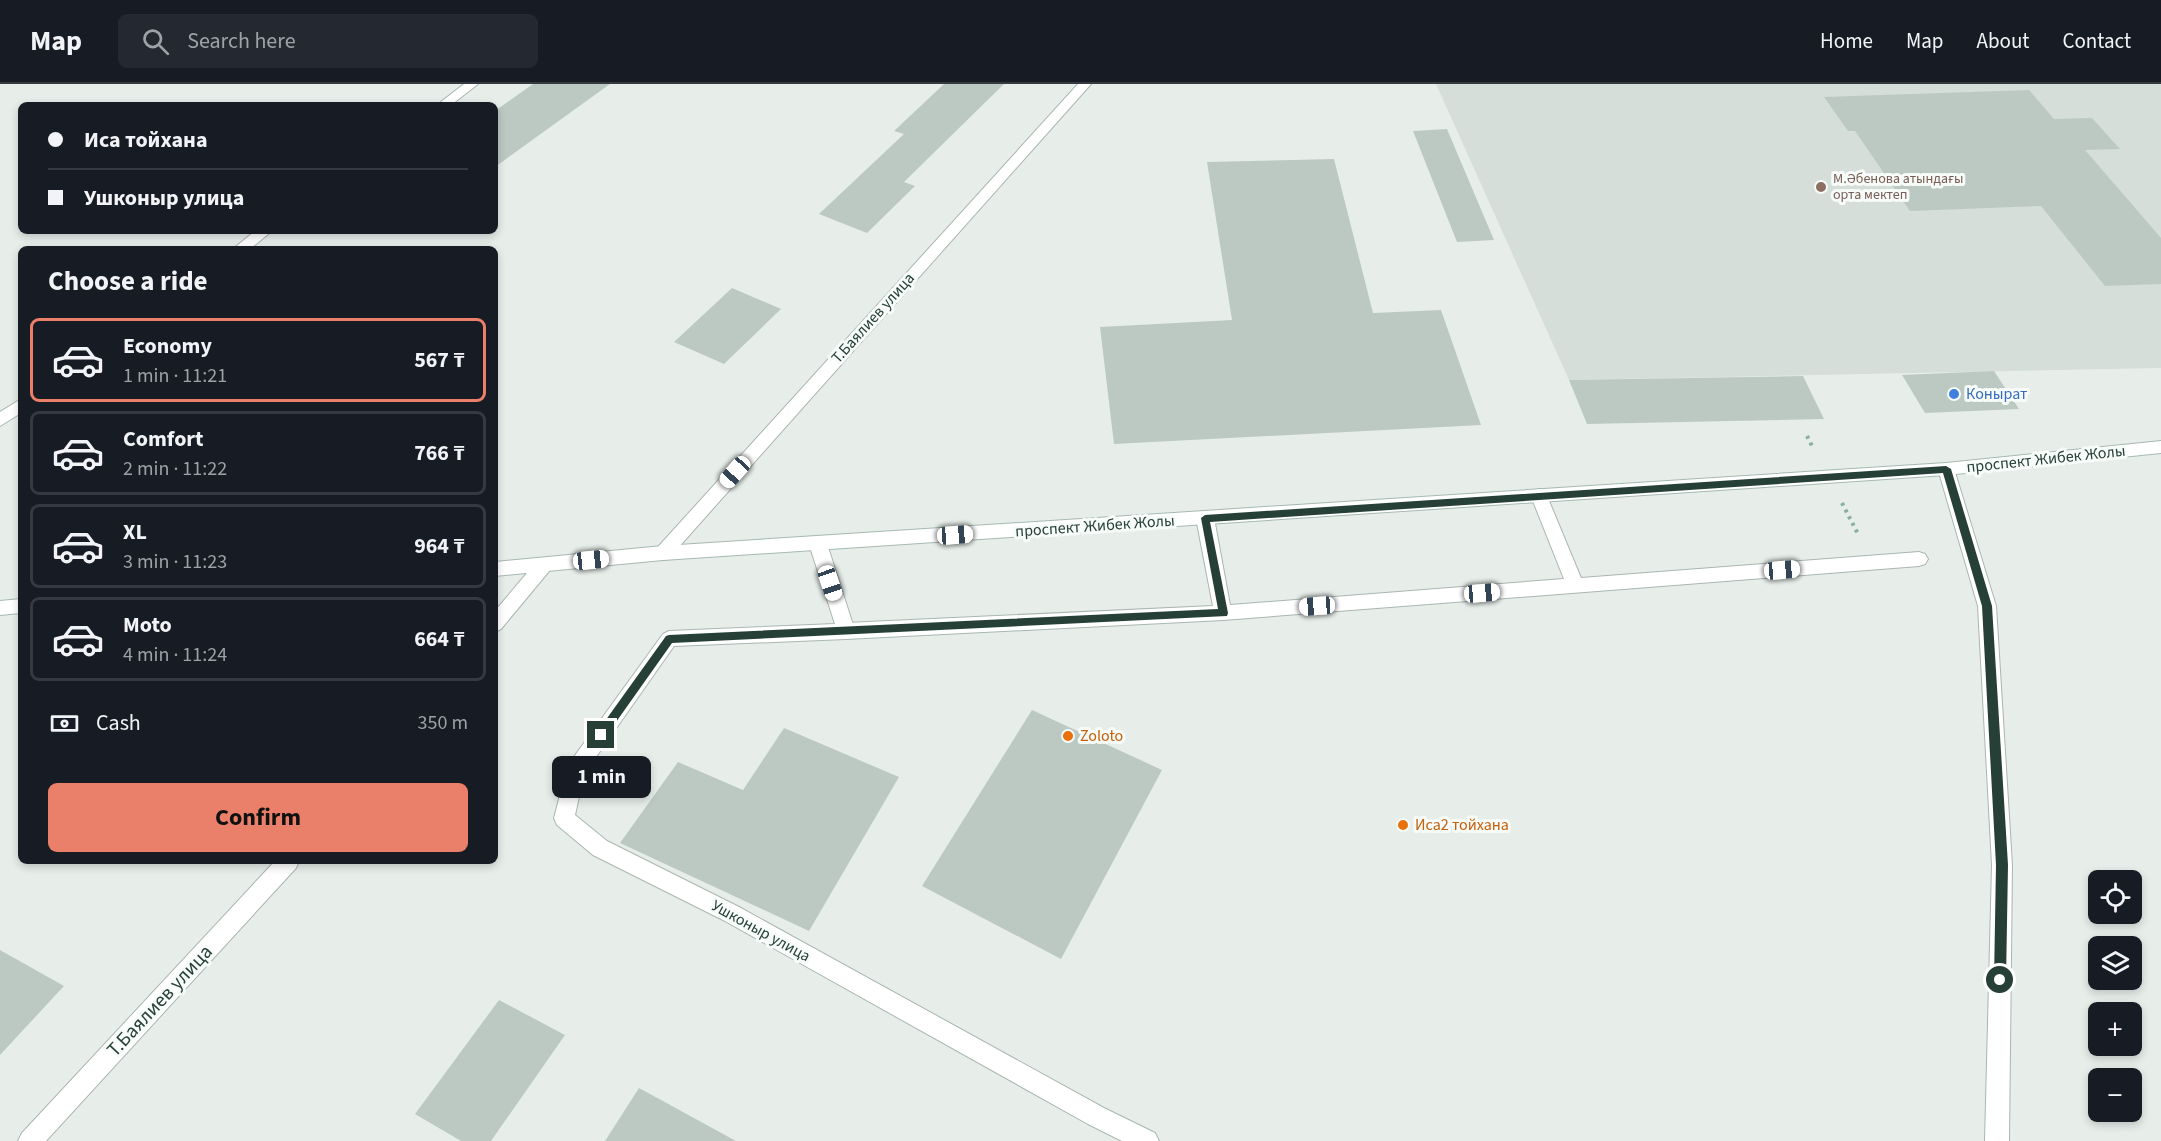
<!DOCTYPE html>
<html lang="en">
<head>
<meta charset="utf-8">
<style>
  :root { --surface:#171b24; --page:#242831; --text:#f1f3f6; --muted:#9ea1a6; --line:#363941; --accent:#ea8069 }
  body { margin:0; font-family:"Source Sans 3",sans-serif; background:var(--page); color:var(--text); height:100vh; display:flex; flex-direction:column; font-size:22px; white-space:nowrap }
  * { box-sizing:border-box; margin:0 }
  p { font-size:20px; color:var(--muted) }
  .icon { flex:none; width:33px; height:33px; fill:none; stroke:currentColor; stroke-width:2; stroke-linecap:round; stroke-linejoin:round }
  .map { position:relative; flex:1; overflow:hidden }
  .details { position:absolute; left:18px; top:162px; width:480px; height:618px; display:flex; flex-direction:column; background:var(--surface); border-radius:9px; box-shadow:0 3px 9px #0003 }
  .details>* { flex:none }
  .banner { position:absolute; left:18px; top:18px; width:480px; height:132px; border-radius:9px; box-shadow:0 3px 9px #0003; display:grid; align-content:center; height:132px; padding:0 30px; background:var(--surface) }
  .tools { position:absolute; left:2088px; top:786px; display:grid; gap:12px }
  .tools a { display:grid; place-items:center; width:54px; height:54px; border-radius:9px; background:var(--surface); box-shadow:0 3px 9px #0003; font-size:30px }
  .end { position:absolute; width:27px; height:27px; margin:-14px; border:8px solid #264037; background:#fff; box-shadow:0 0 0 3px #fff }
  .from { border-radius:50% }
  .bubble { position:absolute; height:42px; border-radius:9px; background:var(--surface); box-shadow:0 3px 9px #0003; font-size:20px; font-weight:700; line-height:42px; text-align:center }
  .car { position:absolute; width:18px; height:36px; margin:-18px -9px; border-radius:8px; box-shadow:0 0 4px 2px #0007; background:linear-gradient(#fff 24%,#345 0 40%,#fff 0 76%,#345 0 86%,#fff 0) }
  .banner b { display:flex; align-items:center; gap:21px; height:57px; font-size:22px }
  .banner b+b { border-top:2px solid var(--line) }
  .banner i { width:15px; height:15px; background:var(--text) }
  ul { padding:0; list-style:none }
  li { display:flex; align-items:center; gap:18px; height:84px; margin:0 12px 9px; padding:0 18px; border:3px solid var(--line); border-radius:9px }
  li div { flex:1 }
  li b { display:block; font-size:22px }
  li em { font-style:normal; font-weight:700 }
  li.active { border-color:var(--accent) }
  li>.icon { width:54px; height:54px; stroke-width:1.5 }
  h2 { padding:0 30px; font-size:27px; line-height:72px }
  .pay { display:flex; align-items:center; gap:15px; height:66px; padding:0 30px; font-size:22px }
  .pay p { margin-inline-start:auto }
  .action { display:flex; gap:12px; margin-top:auto; padding:12px 30px }
  .action a { flex:1; height:69px; border-radius:9px; background:var(--accent); color:#111; font-size:24px; font-weight:700; line-height:69px; text-align:center }
  header { display:flex; align-items:center; gap:36px; box-sizing:border-box; height:84px; padding:0 30px; background:var(--surface); border-bottom:2px solid var(--line) }
  header strong { font-size:28px }
  nav { display:flex; gap:33px; margin-inline-start:auto; font-size:21px }
  .search { width:420px; height:54px; background:var(--page); display:flex; align-items:center; gap:15px; box-sizing:border-box; padding:0 21px; border-radius:9px; color:var(--muted); font-size:22px }
  .map>svg:first-child { display:block }
  .built { fill:#d5ded9 }
  .building { fill:#bcc9c3 }
  .lines { fill:none; stroke-linecap:round; stroke-linejoin:round }
  .service-casing { stroke:#a9b6b1; stroke-width:2 }
  .minor-casing { stroke:#a9b6b1; stroke-width:2 }
  .secondary-casing { stroke:#a5b9b1; stroke-width:2 }
  .path { stroke:#89b0a1; stroke-width:4; stroke-dasharray:3 4.5; stroke-linecap:butt }
  .service { fill:#fff; fill-rule:evenodd }
  .minor { fill:#fff; fill-rule:evenodd }
  .secondary { fill:#fff; fill-rule:evenodd }
  .route { fill:#264037 }
  .education-dot { fill:#8d6e63; stroke:#f7fbf9; stroke-width:2 }
  .shop-dot { fill:#3f7fe0; stroke:#f7fbf9; stroke-width:2 }
  .food-dot { fill:#e8710a; stroke:#f7fbf9; stroke-width:2 }
  .labels { text-anchor:middle; dominant-baseline:central; stroke-width:6; stroke-linejoin:round; paint-order:stroke }
  .far-education-label { font-size:14px; fill:#785e54; stroke:#f7fbf9; text-anchor:start }
  .street-label { font-size:16px; fill:#264037; stroke:#f7fbf9 }
  .shop-label { font-size:16px; fill:#366cbe; stroke:#f7fbf9; text-anchor:start }
  .food-label { font-size:16px; fill:#c56008; stroke:#f7fbf9; text-anchor:start }
  .near-street-label { font-size:20px; fill:#264037; stroke:#f7fbf9 }
</style>
</head>
<body>
<header>
<strong>Map</strong>
<div class="search"><svg class="icon" aria-label="search" viewBox="0 0 24 24"><circle cx="10" cy="10" r="6"/><path d="M15 15l6 6"/></svg>Search here</div>
<nav><a>Home</a><a>Map</a><a>About</a><a>Contact</a></nav>
</header>
<div class="map">
<svg width="2161" height="1057" viewBox="0 0 2161 1057">
  <rect width="100%" height="100%" fill="#e7eeea"/>
  <!-- built -->
  <path class="built" d="M1436,0H2161V284L1569,296Z"/>
  <!-- building -->
  <path class="building" d="M533,0H610L495,83V27Z
    M944,0H1004L904,98L915,102L867,149L819,130L904,50L894,47Z
    M2029,6L2054,35L2092,34L2120,65L2085,66L2161,154V200L2105,202L2041,122L1910,127L1855,47H1848L1824,13Z
    M1447,45L1494,156L1457,158L1413,47Z
    M1334,75L1373,229L1441,226L1481,341L1114,360L1100,243L1232,236L1207,78Z
    M732,204L781,225L724,280L674,258Z
    M1994,287L2019,325L1925,329L1902,291Z
    M1803,292L1824,335L1587,340L1569,296Z
    M1032,626L1162,686L1061,875L922,802Z
    M784,644L899,693L809,847L620,759L678,678L743,706Z
    M0,866L64,902L0,971Z
    M499,916L565,951L491,1057H461L415,1030Z
    M639,1004L736,1057H605Z"/>
  <g class="lines">
    <!-- service casing -->
    <g class="service-casing">
      <path id="service" d="M1539,405L1545,407L1547,412L1581,494L1919,468L1925,470L1928,475L1925,480L1919,482L1223,536L846,555L840,552L837,547L840,542L846,539L1213,522L1196,434L1199,429L1205,427L1211,429L1214,434L1230,521L1564,495L1531,412L1533,407Z"/>
    </g>
    <!-- minor casing -->
    <g class="minor-casing">
      <path id="minor" d="M464,0H478L451,21H437Z
        M1078,0H1091L669,474L663,476L657,474L654,469L657,464Z
        M255,147H272L250,165H233Z
        M21,315V329L0,342V328Z
        M1946,379L1952,381L1954,385L1996,522L2012,781L2009,1057H1985L1992,781L1978,522L1938,385L1940,381Z
        M818,453L824,455L827,460L855,547L852,552L846,555L674,562L584,690L575,731L607,757L739,823L1104,1024L1155,1049L1159,1057H1122L1088,1040L725,837L593,771L557,741L554,734L568,681L663,550L669,547L835,540L809,460L812,455Z
        M544,474L550,476L553,481L550,486L501,545L495,548V527L538,476Z
        M275,777H299L296,784L46,1057H18L22,1049Z"/>
    </g>
    <!-- secondary casing -->
    <g class="secondary-casing">
      <path id="secondary" d="M2161,357V369L1946,391L663,476L495,492V478L663,462L1946,379Z
        M21,515V529L0,531V517Z"/>
    </g>
    <!-- path -->
    <path class="path" d="M1807,352L1813,364
      M1842,419L1858,450"/>
    <!-- service -->
    <use href="#service" class="service"/>
    <!-- minor -->
    <use href="#minor" class="minor"/>
    <!-- secondary -->
    <use href="#secondary" class="secondary"/>
  </g>
  <!-- route -->
  <path class="route" d="M1946,382L1951,385L1992,522L2008,781L2006,896L2000,902L1994,896L1996,781L1982,522L1943,389L1210,438L1228,529L1227,532L672,559L604,655H597L595,651L666,552L669,551L1218,525L1201,434L1205,431Z"/>
  <!-- markers -->
  <circle class="education-dot" cx="1821" cy="103" r="6"/>
  <circle class="shop-dot" cx="1954" cy="310" r="6"/>
  <g class="food-dot">
    <circle cx="1068" cy="652" r="6"/>
    <circle cx="1403" cy="741" r="6"/>
  </g>
  <g class="labels">
    <!-- far-education labels -->
    <g class="far-education-label">
      <text x="1833" y="95">М.Әбенова атындағы<tspan x="1833" dy="16">орта мектеп</tspan></text>
    </g>
    <!-- street labels -->
    <g class="street-label">
      <text transform="translate(873 234) rotate(-48)">Т.Баялиев улица</text>
      <text transform="translate(2046 375) rotate(-6)">проспект Жибек Жолы</text>
      <text transform="translate(1095 442) rotate(-4)">проспект Жибек Жолы</text>
      <text transform="translate(761 847) rotate(29)">Ушконыр улица</text>
    </g>
    <!-- shop labels -->
    <g class="shop-label">
      <text x="1966" y="310">Конырат</text>
    </g>
    <!-- food labels -->
    <g class="food-label">
      <text x="1080" y="652">Zoloto</text>
      <text x="1415" y="741">Иса2 тойхана</text>
    </g>
    <!-- near-street labels -->
    <g class="near-street-label">
      <text transform="translate(160 917) rotate(-47)">Т.Баялиев улица</text>
    </g>
  </g>
</svg>
<div class="tools">
<a><svg class="icon" aria-label="locate" viewBox="0 0 24 24"><circle cx="12" cy="12" r="6"/><path d="M12 2v4M12 18v4M2 12h4M18 12h4"/></svg></a>
<a><svg class="icon" aria-label="layers" viewBox="0 0 24 24"><path d="M12 4l9 5-9 5-9-5zM3 14l9 5 9-5"/></svg></a>
<a>+</a>
<a>−</a>
</div>
<i class="end from" style="left:2000px;top:896px"></i>
<i class="end" style="left:601px;top:651px"></i>
<div class="bubble" style="left:552px;top:672px;width:99px">1 min</div>
<i class="car" style="left:735px;top:388px;rotate:222deg"></i>
<i class="car" style="left:955px;top:451px;rotate:86deg"></i>
<i class="car" style="left:591px;top:476px;rotate:84deg"></i>
<i class="car" style="left:1782px;top:486px;rotate:85deg"></i>
<i class="car" style="left:830px;top:499px;rotate:161deg"></i>
<i class="car" style="left:1482px;top:509px;rotate:85deg"></i>
<i class="car" style="left:1317px;top:522px;rotate:266deg"></i>
<div class="banner">
<b><i class="from"></i>Иса тойхана</b>
<b><i></i>Ушконыр улица</b>
</div>
<section class="details">
<h2>Choose a ride</h2>
<ul>
<li class="active"><svg class="icon" aria-label="car" viewBox="0 0 24 24"><path d="M5 17H2v-5l4-1 3-4h7l3 4 3 1v5h-3M9 17h6M6 11h13"/><circle cx="7" cy="17" r="2"/><circle cx="17" cy="17" r="2"/></svg><div><b>Economy</b><p>1 min · 11:21</p></div><em>567 ₸</em></li>
<li><svg class="icon" aria-label="car" viewBox="0 0 24 24"><path d="M5 17H2v-5l4-1 3-4h7l3 4 3 1v5h-3M9 17h6M6 11h13"/><circle cx="7" cy="17" r="2"/><circle cx="17" cy="17" r="2"/></svg><div><b>Comfort</b><p>2 min · 11:22</p></div><em>766 ₸</em></li>
<li><svg class="icon" aria-label="car" viewBox="0 0 24 24"><path d="M5 17H2v-5l4-1 3-4h7l3 4 3 1v5h-3M9 17h6M6 11h13"/><circle cx="7" cy="17" r="2"/><circle cx="17" cy="17" r="2"/></svg><div><b>XL</b><p>3 min · 11:23</p></div><em>964 ₸</em></li>
<li><svg class="icon" aria-label="car" viewBox="0 0 24 24"><path d="M5 17H2v-5l4-1 3-4h7l3 4 3 1v5h-3M9 17h6M6 11h13"/><circle cx="7" cy="17" r="2"/><circle cx="17" cy="17" r="2"/></svg><div><b>Moto</b><p>4 min · 11:24</p></div><em>664 ₸</em></li>
</ul>
<div class="pay"><svg class="icon" aria-label="cash" viewBox="0 0 24 24"><path d="M3 7h18v10H3z"/><circle cx="12" cy="12" r="2"/></svg>Cash<p>350 m</p></div>
<div class="action"><a>Confirm</a></div>
</section>
</div>
</body>
</html>
